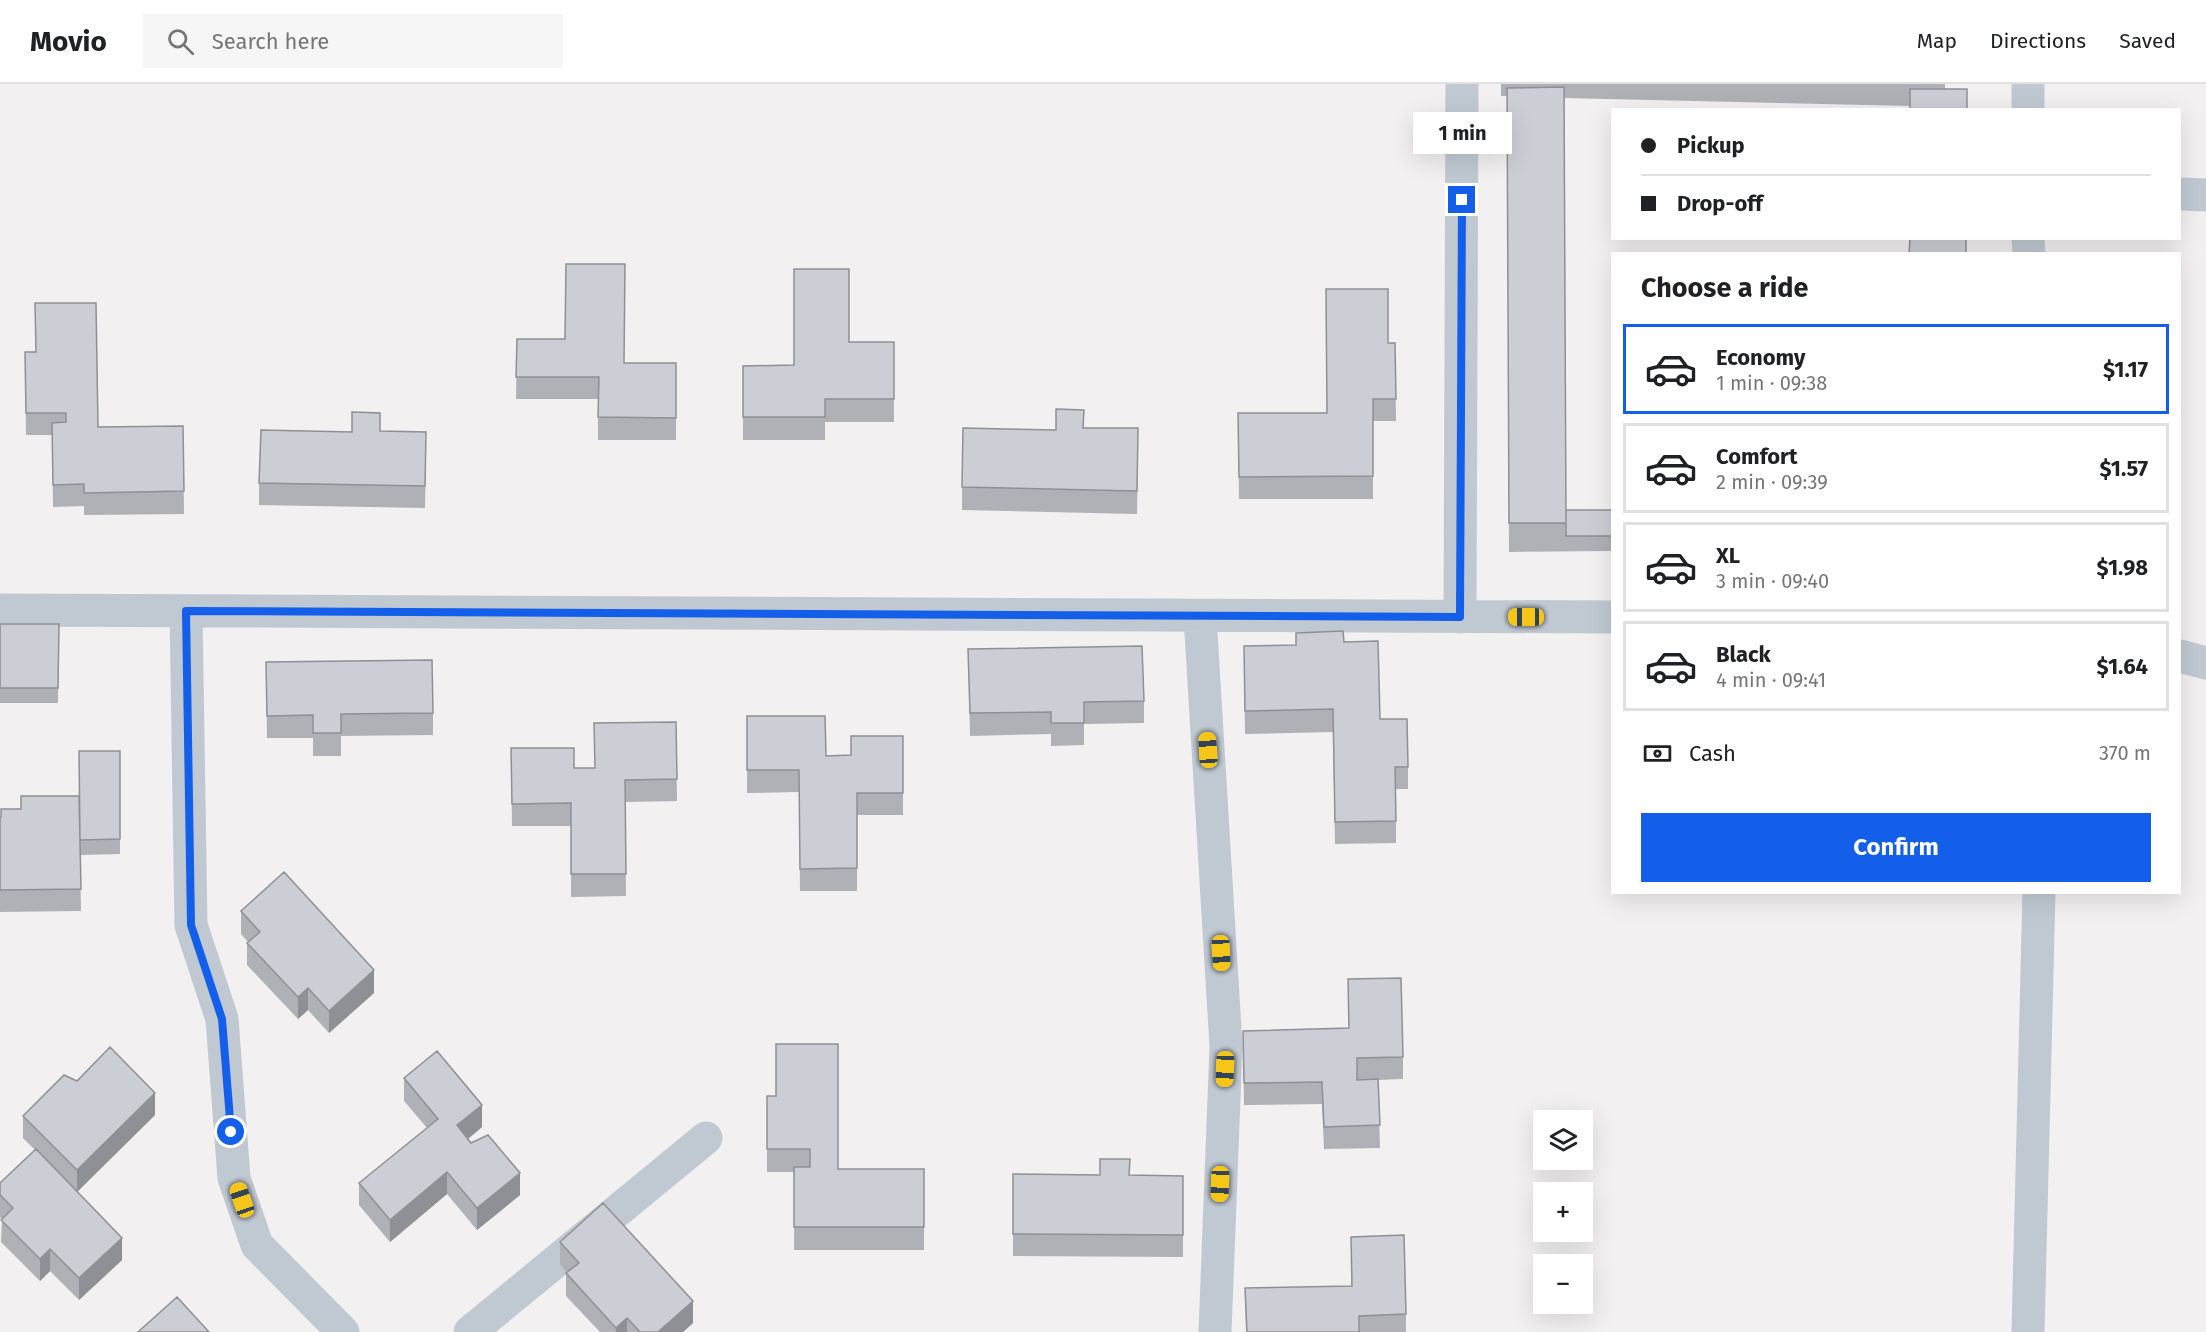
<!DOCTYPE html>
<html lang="en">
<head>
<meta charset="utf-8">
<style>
  :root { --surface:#fff; --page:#f6f6f6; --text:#202124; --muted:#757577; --line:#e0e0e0; --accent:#135fea }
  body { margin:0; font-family:"Fira Sans",sans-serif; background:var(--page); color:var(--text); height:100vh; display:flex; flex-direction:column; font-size:22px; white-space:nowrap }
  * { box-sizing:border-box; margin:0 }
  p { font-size:20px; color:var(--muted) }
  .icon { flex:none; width:33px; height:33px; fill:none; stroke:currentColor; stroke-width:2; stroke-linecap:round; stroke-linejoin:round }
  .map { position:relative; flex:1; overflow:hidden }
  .details { position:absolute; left:1611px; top:168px; width:570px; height:642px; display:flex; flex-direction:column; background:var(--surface); border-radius:0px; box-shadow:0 6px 24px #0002 }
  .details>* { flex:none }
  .guide { position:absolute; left:1611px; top:24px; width:570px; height:132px; border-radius:0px; box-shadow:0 6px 24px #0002; display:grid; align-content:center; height:132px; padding:0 30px; background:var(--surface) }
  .controls { position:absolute; left:1533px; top:1026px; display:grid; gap:12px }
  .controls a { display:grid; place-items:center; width:60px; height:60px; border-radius:0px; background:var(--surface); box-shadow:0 6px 24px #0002; font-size:30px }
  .end { position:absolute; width:27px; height:27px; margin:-14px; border:8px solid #135fea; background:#fff; box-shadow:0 0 0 3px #fff }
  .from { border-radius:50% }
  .bubble { position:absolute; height:42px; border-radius:0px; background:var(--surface); box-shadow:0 6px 24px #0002; font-size:20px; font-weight:700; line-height:42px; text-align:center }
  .car { position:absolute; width:18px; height:36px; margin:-18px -9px; border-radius:8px; box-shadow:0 0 4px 2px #0007; background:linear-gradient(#f5c518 24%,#345 0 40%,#f5c518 0 76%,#345 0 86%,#f5c518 0) }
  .guide b { display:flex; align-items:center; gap:21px; height:57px; font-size:22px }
  .guide b+b { border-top:2px solid var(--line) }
  .guide i { width:15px; height:15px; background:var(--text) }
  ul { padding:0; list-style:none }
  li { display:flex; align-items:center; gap:18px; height:90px; margin:0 12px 9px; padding:0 18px; border:3px solid var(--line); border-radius:0px }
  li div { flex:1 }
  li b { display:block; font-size:22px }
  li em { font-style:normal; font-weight:700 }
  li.selected { border-color:var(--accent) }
  li>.icon { width:54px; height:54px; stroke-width:1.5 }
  h2 { padding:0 30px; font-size:27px; line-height:72px }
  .pay { display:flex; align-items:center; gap:15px; height:66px; padding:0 30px; font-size:22px }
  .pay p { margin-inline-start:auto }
  .button { display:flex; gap:12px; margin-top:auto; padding:12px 30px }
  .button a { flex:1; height:69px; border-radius:0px; background:var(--accent); color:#fff; font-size:24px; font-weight:700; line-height:69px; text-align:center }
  header { display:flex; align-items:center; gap:36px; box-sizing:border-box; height:84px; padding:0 30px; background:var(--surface); border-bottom:2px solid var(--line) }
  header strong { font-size:28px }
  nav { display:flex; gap:33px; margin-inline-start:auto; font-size:21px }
  .search { width:420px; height:54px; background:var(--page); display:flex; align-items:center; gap:15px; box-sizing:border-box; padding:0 21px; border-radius:0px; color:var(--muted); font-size:22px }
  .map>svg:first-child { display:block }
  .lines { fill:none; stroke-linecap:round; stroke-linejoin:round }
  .street { stroke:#c0c9d2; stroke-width:33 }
  .wall { fill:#afb1b7 }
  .shaded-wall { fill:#8f9095 }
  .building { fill:#ccced5; stroke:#8f9095; stroke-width:1.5 }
  .route { stroke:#135fea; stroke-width:8 }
</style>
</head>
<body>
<header>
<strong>Movio</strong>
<div class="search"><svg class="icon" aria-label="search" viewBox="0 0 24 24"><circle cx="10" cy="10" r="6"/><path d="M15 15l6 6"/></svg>Search here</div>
<nav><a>Map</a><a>Directions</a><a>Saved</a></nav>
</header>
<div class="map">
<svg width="2206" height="1248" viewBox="0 0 2206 1248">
  <rect width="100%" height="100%" fill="#f2f0f0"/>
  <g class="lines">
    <!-- street -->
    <path class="street" d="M2028,26V0
      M2180,110L2206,111
      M2028,154L2029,170
      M0,526L1612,533
      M186,527L191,841L222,935L234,1094L257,1161L343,1248
      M1200,532L1226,962L1215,1248
      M1460,533L1462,0
      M2180,572L2206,579
      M470,1248L706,1054
      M2028,1248L2039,808"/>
  </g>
  <!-- wall -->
  <path class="wall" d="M1501,0H1945V5L1910,22L1564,14L1566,439L1612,426V467L1509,468L1507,12H1501Z
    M517,255L624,279H676V356H598V315H516Z
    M849,258H894V338H825V356H743V282L794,281Z
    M1388,259H1395L1396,337H1373V415H1239L1238,329H1327Z
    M25,268L98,343L183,342L184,430L84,431V422L53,423L52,351H26Z
    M1084,344L1138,366L1137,430L962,426V403Z
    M380,347L426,370L425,424L259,421V399L352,348Z
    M0,540H59L58,619H0Z
    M1344,558L1380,635L1408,683V705H1396V759L1335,760L1333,648L1245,650L1244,562L1296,561Z
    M968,565L1144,617V639L1084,640V661L1051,662V650L970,652Z
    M266,578L433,629V651L341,652V672H313V654H267Z
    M747,632L826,672L851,671L903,652V731H857V807H800L799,708L747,709Z
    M676,638L677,717L625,718L626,812L571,813V742H512L511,664L574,684H594Z
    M120,667V770L80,771L81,827L0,828V733L21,725L79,712Z
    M241,827L374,909L329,949L308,926L298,935L247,881V859L248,858L241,850Z
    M1348,895L1403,973V995L1378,996L1380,1064L1324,1065L1322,1020L1244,1021L1243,947L1349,944Z
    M404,994L482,1043L468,1055L520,1111L477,1146L447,1110L390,1158L359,1121V1099L427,1044L404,1017Z
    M767,1012L838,1085H924V1166H794V1088H767Z
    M155,1031L77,1108L122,1176L79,1216L50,1187L40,1197L1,1158L2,1135L0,1133V1099L35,1066L23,1054V1032Z
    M1013,1090L1183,1092V1173L1013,1172Z
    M1351,1153L1406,1230V1248H1246L1245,1204L1351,1202Z
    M560,1158L693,1239L683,1248H600L566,1212V1189H567L560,1180Z"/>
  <!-- shaded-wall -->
  <path class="shaded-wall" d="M374,886V909L329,949V927Z
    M308,904V926L298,935V913Z
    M155,1009V1031L77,1108V1086Z
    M482,1021V1043L457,1064V1041Z
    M447,1088V1110L390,1158V1136Z
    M520,1089V1111L477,1146V1124Z
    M122,1154V1176L79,1216V1194Z
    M50,1165V1187L40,1197V1175Z
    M693,1217V1239L683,1248H658Z
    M627,1234V1248H616V1244Z"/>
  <!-- building -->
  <path class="building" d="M1564,3L1566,439H1509L1507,4Z
    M1910,5H1967V26H1910Z
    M1910,154H1966V170H1909Z
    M566,180H625L624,279H676V334L598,333L599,293H516L517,255H565Z
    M794,185H849V258H894V315H825V333H743V282L794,281Z
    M1326,205H1388V259H1395L1396,315H1373V392L1239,393L1238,329H1327Z
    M35,219H96L98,343L183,342L184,407L84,409V400L53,401L52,339L66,338V329H26L25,268H36Z
    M1056,325L1084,326L1083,344H1138L1137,407L962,403L963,344L1056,346Z
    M352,328L380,329V347L426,348L425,402L259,399L261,346L352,348Z
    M1566,426H1612V452H1566Z
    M0,540H59L58,604H0Z
    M1343,547L1344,558L1378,557L1380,635H1407L1408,683H1395L1396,737L1335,738L1333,625L1245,627L1244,562L1296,561V549Z
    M1142,562L1144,617L1084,618V639H1051V628L970,629L968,565Z
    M432,576L433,629L341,630V649H313V631L267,632L266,578Z
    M747,632H825L826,672L851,671V652H903V709H857V784L800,785L799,686H747Z
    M676,638L677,695L625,696L626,790H571V719L512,720L511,664H574V684H595L594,639Z
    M79,667H120V755L80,756Z
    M21,712H79L81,805L0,806V733H1V725H21Z
    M284,788L374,886L329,927L308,904L298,913L247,859L260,848L241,827Z
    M1401,894L1403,973L1357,974V996L1378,995L1380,1041L1324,1043L1322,998L1244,999L1243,947L1349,944L1348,895Z
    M776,960H838V1085H924V1143H794V1083H810V1065H767V1012H776Z
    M110,963L155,1009L77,1086L23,1032L64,991L77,997Z
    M437,967L482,1021L457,1041L471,1059L488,1051L520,1089L477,1124L447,1088L390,1136L359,1099L438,1035L404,994Z
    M36,1065L122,1154L79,1194L50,1165L40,1175L1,1136L13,1124L0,1111V1099Z
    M1100,1075H1130L1129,1091L1183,1092V1151L1013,1150V1090L1100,1091Z
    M603,1119L693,1217L658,1248H640L627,1234L616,1244L566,1189L579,1179L560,1158Z
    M1404,1151L1406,1230L1359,1232V1248H1247L1245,1204L1352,1202L1351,1153Z
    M177,1213L209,1248H138Z"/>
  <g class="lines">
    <!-- route -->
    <path class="route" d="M231,1048L222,935L191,841L186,527L1460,533L1462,116"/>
  </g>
</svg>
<div class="controls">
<a><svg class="icon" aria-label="layers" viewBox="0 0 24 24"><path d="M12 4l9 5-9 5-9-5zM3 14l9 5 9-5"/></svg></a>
<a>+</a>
<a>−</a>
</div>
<i class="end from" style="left:231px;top:1048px"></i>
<i class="end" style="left:1462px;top:116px"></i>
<div class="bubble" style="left:1413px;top:28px;width:99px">1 min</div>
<i class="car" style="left:1526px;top:533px;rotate:270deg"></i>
<i class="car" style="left:1208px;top:666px;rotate:356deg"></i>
<i class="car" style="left:1221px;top:869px;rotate:177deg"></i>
<i class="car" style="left:1225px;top:985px;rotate:182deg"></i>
<i class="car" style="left:1220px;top:1100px;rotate:182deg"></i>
<i class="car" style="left:242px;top:1116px;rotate:341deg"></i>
<div class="guide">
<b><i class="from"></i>Pickup</b>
<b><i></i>Drop-off</b>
</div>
<section class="details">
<h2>Choose a ride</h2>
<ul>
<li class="selected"><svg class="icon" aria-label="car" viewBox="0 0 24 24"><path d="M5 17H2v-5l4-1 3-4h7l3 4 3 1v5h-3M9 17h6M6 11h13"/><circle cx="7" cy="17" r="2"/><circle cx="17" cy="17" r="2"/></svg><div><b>Economy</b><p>1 min · 09:38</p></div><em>$1.17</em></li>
<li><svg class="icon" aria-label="car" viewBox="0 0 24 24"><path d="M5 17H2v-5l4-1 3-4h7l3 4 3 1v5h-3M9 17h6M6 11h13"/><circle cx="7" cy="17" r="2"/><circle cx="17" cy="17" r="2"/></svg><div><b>Comfort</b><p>2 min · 09:39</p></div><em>$1.57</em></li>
<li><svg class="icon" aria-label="car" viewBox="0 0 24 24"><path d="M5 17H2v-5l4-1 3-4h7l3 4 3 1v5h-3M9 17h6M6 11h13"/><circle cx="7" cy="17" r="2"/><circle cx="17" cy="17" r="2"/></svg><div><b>XL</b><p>3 min · 09:40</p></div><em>$1.98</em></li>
<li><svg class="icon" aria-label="car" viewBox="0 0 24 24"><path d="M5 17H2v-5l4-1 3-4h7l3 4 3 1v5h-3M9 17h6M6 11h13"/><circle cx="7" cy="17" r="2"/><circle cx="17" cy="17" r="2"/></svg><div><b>Black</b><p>4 min · 09:41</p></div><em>$1.64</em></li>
</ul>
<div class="pay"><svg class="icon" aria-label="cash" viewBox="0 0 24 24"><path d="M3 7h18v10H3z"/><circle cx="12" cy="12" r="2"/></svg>Cash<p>370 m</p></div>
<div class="button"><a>Confirm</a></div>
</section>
</div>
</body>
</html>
